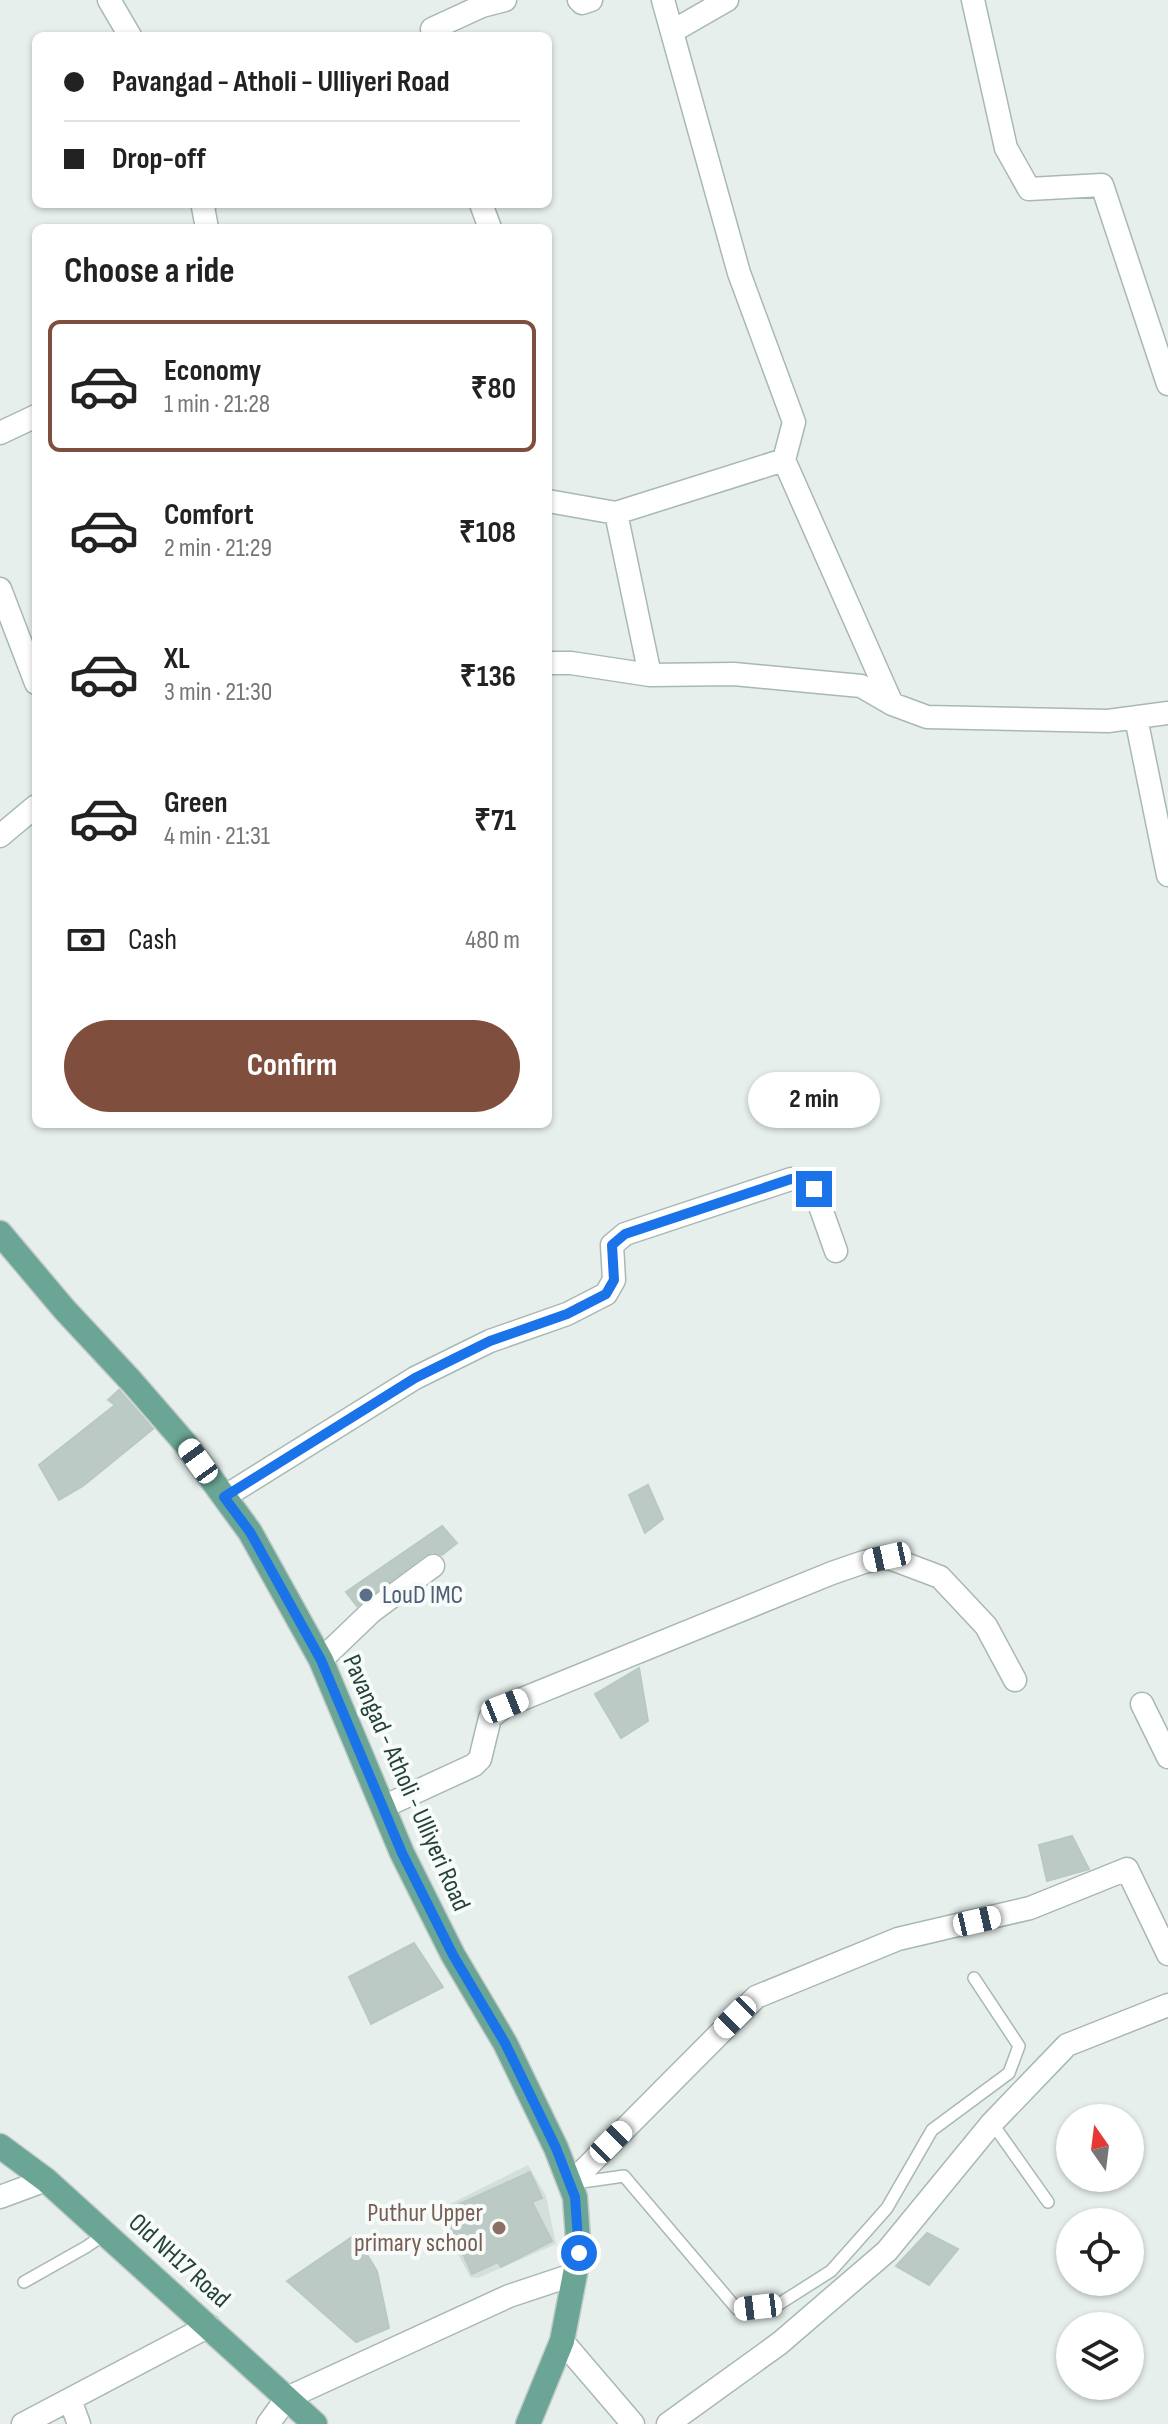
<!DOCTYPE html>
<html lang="en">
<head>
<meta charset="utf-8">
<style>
  :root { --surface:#fff; --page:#f6f6f6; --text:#222; --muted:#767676; --line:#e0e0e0; --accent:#804e3d }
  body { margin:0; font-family:"Sofia Sans Condensed",sans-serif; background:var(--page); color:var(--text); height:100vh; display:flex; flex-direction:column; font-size:30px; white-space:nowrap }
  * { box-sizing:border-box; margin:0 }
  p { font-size:26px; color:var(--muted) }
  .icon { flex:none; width:44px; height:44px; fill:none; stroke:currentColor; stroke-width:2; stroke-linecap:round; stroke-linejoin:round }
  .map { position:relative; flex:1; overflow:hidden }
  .side { position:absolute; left:32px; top:224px; width:520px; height:904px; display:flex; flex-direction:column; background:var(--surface); border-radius:12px; box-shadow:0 2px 6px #0004 }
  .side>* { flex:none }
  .banner { position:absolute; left:32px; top:32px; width:520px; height:176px; border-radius:12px; box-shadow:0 2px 6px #0004; display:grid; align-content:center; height:176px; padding:0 32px; background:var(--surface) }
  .needle { width:52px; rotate:346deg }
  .tools { position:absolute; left:1056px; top:2104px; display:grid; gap:16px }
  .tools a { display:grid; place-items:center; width:88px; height:88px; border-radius:50%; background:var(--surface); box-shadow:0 2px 6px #0004; font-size:40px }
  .end { position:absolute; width:36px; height:36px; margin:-18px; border:10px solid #1a73e8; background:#fff; box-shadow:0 0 0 4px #fff }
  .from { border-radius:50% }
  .bubble { position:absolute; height:56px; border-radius:28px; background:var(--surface); box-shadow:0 2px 6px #0004; font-size:26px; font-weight:700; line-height:56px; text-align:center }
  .car { position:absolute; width:24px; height:48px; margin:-24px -12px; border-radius:10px; box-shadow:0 0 6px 2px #0007; background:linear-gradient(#fff 24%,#345 0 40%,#fff 0 76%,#345 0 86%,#fff 0) }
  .banner b { display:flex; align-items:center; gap:28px; height:76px; font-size:30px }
  .banner b+b { border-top:2px solid var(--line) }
  .banner i { width:20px; height:20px; background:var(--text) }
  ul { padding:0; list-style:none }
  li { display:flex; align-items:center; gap:24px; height:132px; margin:0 16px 12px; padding:0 16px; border:4px solid transparent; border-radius:12px }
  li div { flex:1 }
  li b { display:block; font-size:30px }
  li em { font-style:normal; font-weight:700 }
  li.on { border-color:var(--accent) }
  li>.icon { width:72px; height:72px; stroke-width:1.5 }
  h2 { padding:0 32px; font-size:36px; line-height:96px }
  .pay { display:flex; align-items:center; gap:20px; height:88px; padding:0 32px; font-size:30px }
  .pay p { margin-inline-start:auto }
  .button { display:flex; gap:16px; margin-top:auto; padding:16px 32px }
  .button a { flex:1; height:92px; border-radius:48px; background:var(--accent); color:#fff; font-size:32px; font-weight:700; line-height:92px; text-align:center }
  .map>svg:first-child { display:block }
  .built { fill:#d4dfda }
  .building { fill:#bbcac4; stroke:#b8c9c2; stroke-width:2 }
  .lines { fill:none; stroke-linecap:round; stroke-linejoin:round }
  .lane-casing { stroke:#a8b8b2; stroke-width:14 }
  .street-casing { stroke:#a8b8b2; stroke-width:25 }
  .primary-casing { stroke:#c2cac8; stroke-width:27 }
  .lane { stroke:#fff; stroke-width:11 }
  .street { stroke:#fff; stroke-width:22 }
  .primary { stroke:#6aa596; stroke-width:24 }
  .route { stroke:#1a73e8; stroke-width:10 }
  .service-dot { fill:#5c6f8a; stroke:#f7fbf9; stroke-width:3 }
  .education-dot { fill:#8d6e63; stroke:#f7fbf9; stroke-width:3 }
  .labels { text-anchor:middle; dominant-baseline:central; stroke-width:8; stroke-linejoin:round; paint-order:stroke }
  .service-label { font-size:26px; fill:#4e5e75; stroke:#f7fbf9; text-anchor:start }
  .street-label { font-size:26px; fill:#24423a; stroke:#f7fbf9 }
  .education-label { font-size:26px; fill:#785e54; stroke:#f7fbf9; text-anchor:end }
</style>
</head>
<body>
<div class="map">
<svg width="1168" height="2424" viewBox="0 0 1168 2424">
  <rect width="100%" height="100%" fill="#e6efeb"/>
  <!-- built -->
  <path class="built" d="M528,2165L546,2196L556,2244L478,2278L470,2277L436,2211Z"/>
  <!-- building -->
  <path class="building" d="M119,1390L153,1429L83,1486L59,1500L39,1465L115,1405L108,1400Z
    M648,1485L663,1519L645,1533L629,1495Z
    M442,1526L457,1543L442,1555L432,1552L425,1555L357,1606L346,1592Z
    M639,1668L648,1721L621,1738L595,1694Z
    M1072,1836L1089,1869L1047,1881L1039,1845Z
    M414,1943L443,1987L371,2024L349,1977Z
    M530,2172L542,2198L532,2202L552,2241L501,2267L498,2262L472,2274L444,2211Z
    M927,2233L958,2249L929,2285L896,2266Z
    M355,2235L377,2271L389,2328L356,2342L287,2281Z"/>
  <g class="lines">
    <!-- lane casing -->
    <g class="lane-casing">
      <path id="lane" d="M992,2123L1048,2202
        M575,2183L624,2176L737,2309L779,2304L831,2271L887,2208L932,2130L1009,2073L1019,2046L974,1978
        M24,2282L86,2247L105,2234"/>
    </g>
    <!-- street casing -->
    <g class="street-casing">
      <path id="street" d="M109,0L130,36
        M579,0L582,3L591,0
        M973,0L1006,148L1029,189L1102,185L1168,384
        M673,31L727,0
        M433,36L432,29L482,6L505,0
        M205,204L203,207L207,228
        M481,204L490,228
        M0,433L36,416
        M784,460L892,704
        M548,501L616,513L784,460L794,422L739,273L663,0
        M616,513L650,675
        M0,589L36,683
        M548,663H571L650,675L734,674L861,686L892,704L927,717L1108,721L1168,713
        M1136,718L1168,875
        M0,836L36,806
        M224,1497L415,1378L490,1341L567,1314L606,1294L614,1280L612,1245L625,1234L791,1179L806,1182L814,1189L836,1251
        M321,1660L371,1612L433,1566
        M1142,1704L1168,1757
        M383,1807L474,1765L480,1759L490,1718L505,1706L832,1573L864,1562L887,1557L940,1577L986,1626L1015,1680
        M570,2184L756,1997L898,1939L1030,1908L1127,1869L1168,1954
        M0,2197L46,2180
        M562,2341L633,2424
        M70,2400L79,2424
        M23,2424L209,2326
        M268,2424L287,2398L509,2296L575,2274
        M668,2424L780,2343L887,2251L992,2123L1067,2045L1168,2005"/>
    </g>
    <!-- primary casing -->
    <g class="primary-casing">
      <path id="primary" d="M0,1233L64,1309L132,1382L185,1443L250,1532L321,1660L402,1853L453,1955L505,2043L556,2148L575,2197L579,2253L562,2341L528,2424
        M0,2146L46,2180L315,2424"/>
    </g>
    <!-- lane -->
    <use href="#lane" class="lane"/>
    <!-- street -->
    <use href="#street" class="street"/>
    <!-- primary -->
    <use href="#primary" class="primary"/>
  </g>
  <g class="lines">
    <!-- route -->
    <path class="route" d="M579,2253L575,2197L556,2148L505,2043L453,1955L402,1853L321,1660L250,1532L224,1497L415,1378L490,1341L567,1314L606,1294L614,1280L612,1245L625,1234L791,1179L806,1182L814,1189"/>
  </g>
  <!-- markers -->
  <circle class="service-dot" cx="366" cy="1595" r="8"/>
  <circle class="education-dot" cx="499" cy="2228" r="8"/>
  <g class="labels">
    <!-- service labels -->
    <g class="service-label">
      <text x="382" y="1595">LouD IMC</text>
    </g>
    <!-- street labels -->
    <g class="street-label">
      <text transform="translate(406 1783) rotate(66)">Pavangad - Atholi - Ulliyeri Road</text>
      <text transform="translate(179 2261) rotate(42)">Old NH17 Road</text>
    </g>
    <!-- education labels -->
    <g class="education-label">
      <text x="483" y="2213">Puthur Upper<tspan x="483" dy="30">primary school</tspan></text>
    </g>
  </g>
</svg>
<div class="tools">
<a><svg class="needle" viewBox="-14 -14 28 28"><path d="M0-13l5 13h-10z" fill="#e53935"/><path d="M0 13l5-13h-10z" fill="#767676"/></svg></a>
<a><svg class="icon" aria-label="locate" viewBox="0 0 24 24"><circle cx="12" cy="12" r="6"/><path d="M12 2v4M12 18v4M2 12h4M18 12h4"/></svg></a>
<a><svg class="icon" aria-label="layers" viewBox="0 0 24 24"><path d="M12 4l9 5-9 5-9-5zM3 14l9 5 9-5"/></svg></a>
</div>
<i class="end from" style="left:579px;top:2253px"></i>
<i class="end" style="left:814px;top:1189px"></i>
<div class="bubble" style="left:748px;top:1072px;width:132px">2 min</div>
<i class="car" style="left:198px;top:1461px;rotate:324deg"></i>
<i class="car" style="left:887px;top:1557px;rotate:258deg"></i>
<i class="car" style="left:505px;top:1706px;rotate:68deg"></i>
<i class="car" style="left:977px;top:1921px;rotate:77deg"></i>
<i class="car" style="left:735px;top:2017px;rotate:225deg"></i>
<i class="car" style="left:611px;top:2142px;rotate:45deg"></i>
<i class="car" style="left:758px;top:2307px;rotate:263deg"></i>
<div class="banner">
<b><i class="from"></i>Pavangad - Atholi - Ulliyeri Road</b>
<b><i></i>Drop-off</b>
</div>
<section class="side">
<h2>Choose a ride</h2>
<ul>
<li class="on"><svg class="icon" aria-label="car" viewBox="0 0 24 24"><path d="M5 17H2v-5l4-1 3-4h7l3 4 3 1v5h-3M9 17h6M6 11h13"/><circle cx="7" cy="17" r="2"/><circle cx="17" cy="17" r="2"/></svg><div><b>Economy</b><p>1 min · 21:28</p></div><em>₹80</em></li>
<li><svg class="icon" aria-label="car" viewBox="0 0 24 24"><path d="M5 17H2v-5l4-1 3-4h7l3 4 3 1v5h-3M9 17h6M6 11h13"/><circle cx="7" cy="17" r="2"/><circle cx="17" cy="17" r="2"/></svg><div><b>Comfort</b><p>2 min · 21:29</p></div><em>₹108</em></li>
<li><svg class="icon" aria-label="car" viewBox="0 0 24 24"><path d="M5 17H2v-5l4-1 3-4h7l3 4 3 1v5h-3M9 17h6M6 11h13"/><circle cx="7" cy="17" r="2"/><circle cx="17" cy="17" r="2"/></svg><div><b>XL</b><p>3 min · 21:30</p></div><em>₹136</em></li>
<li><svg class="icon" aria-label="car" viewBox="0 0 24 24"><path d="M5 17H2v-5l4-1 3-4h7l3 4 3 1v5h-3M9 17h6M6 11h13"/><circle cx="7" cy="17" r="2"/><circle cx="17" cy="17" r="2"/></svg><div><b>Green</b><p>4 min · 21:31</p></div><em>₹71</em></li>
</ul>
<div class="pay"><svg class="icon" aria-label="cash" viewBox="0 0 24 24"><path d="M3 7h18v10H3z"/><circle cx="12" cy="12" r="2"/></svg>Cash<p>480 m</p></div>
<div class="button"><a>Confirm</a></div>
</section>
</div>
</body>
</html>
